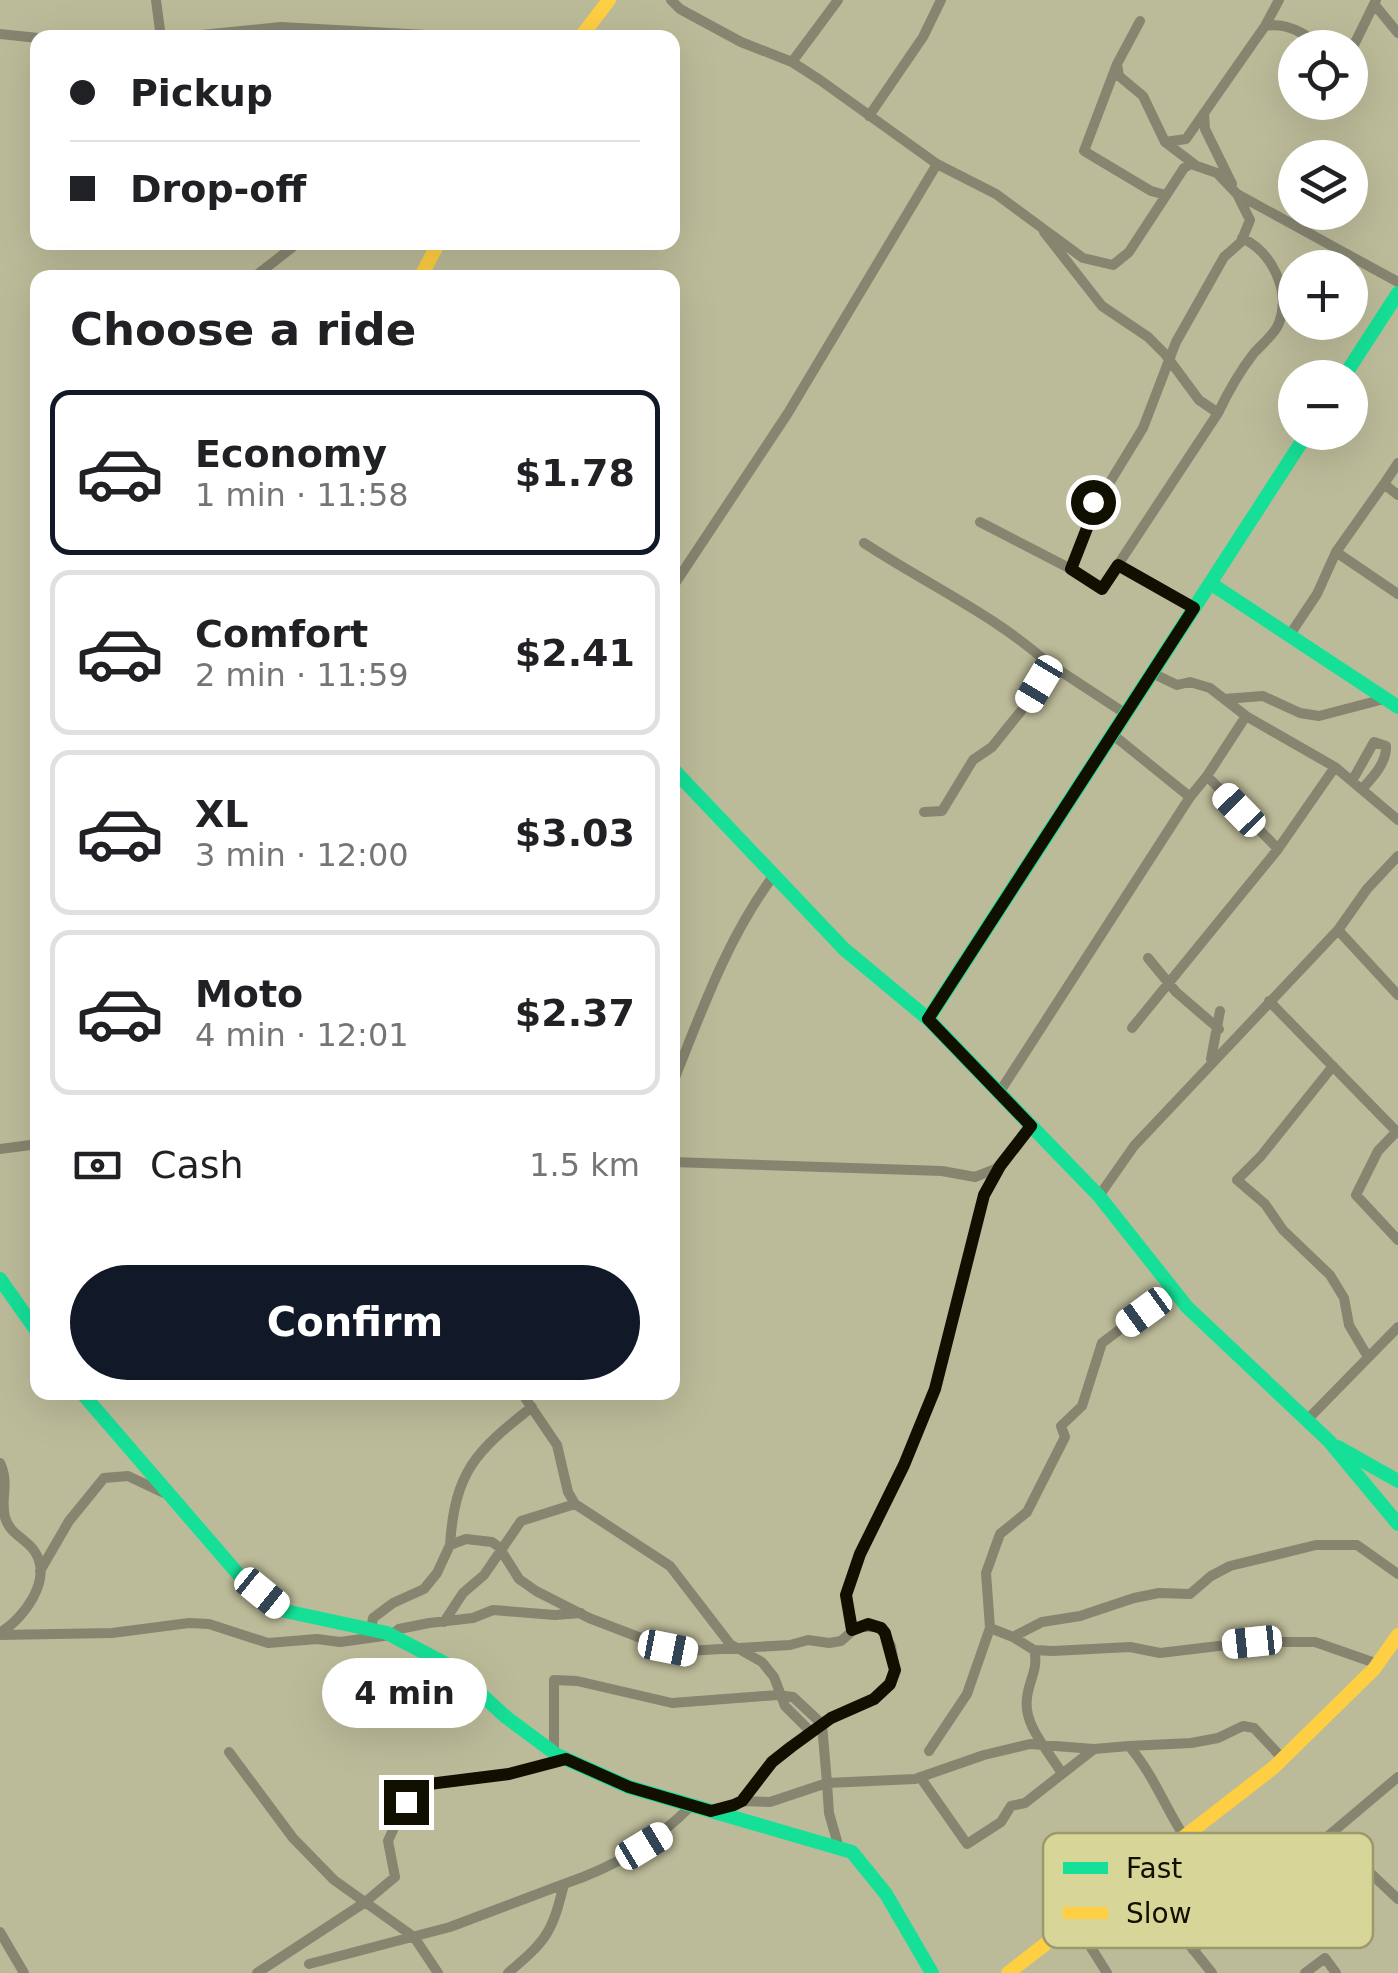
<!DOCTYPE html>
<html lang="en">
<head>
<meta charset="utf-8">
<style>
  :root { --surface:#fff; --page:#f6f6f6; --text:#202124; --muted:#757577; --line:#e0e0e0; --accent:#111827 }
  body { margin:0; font-family:"DejaVu Sans",sans-serif; background:var(--page); color:var(--text); height:100vh; display:flex; flex-direction:column; font-size:38px; white-space:nowrap }
  * { box-sizing:border-box; margin:0 }
  p { font-size:32px; color:var(--muted) }
  .icon { flex:none; width:55px; height:55px; fill:none; stroke:currentColor; stroke-width:2; stroke-linecap:round; stroke-linejoin:round }
  .map { position:relative; flex:1; overflow:hidden }
  .side { position:absolute; left:30px; top:270px; width:650px; height:1130px; display:flex; flex-direction:column; background:var(--surface); border-radius:20px; box-shadow:0 10px 40px #0002 }
  .side>* { flex:none }
  .top-card { position:absolute; left:30px; top:30px; width:650px; height:220px; border-radius:20px; box-shadow:0 10px 40px #0002; display:grid; align-content:center; height:220px; padding:0 40px; background:var(--surface) }
  .tools { position:absolute; left:1278px; top:30px; display:grid; gap:20px }
  .tools a { display:grid; place-items:center; width:90px; height:90px; border-radius:50%; background:var(--surface); box-shadow:0 10px 40px #0002; font-size:50px }
  .end { position:absolute; width:45px; height:45px; margin:-22px; border:12px solid #110f00; background:#fff; box-shadow:0 0 0 5px #fff }
  .from { border-radius:50% }
  .bubble { position:absolute; height:70px; border-radius:35px; background:var(--surface); box-shadow:0 10px 40px #0002; font-size:32px; font-weight:600; line-height:70px; text-align:center }
  .car { position:absolute; width:30px; height:60px; margin:-30px -15px; border-radius:12px; box-shadow:0 0 8px 2px #0007; background:linear-gradient(#fff 24%,#345 0 40%,#fff 0 76%,#345 0 86%,#fff 0) }
  .top-card b { display:flex; align-items:center; gap:35px; height:95px; font-size:38px }
  .top-card b+b { border-top:2px solid var(--line) }
  .top-card i { width:25px; height:25px; background:var(--text) }
  ul { padding:0; list-style:none }
  li { display:flex; align-items:center; gap:30px; height:165px; margin:0 20px 15px; padding:0 20px; border:5px solid var(--line); border-radius:20px }
  li div { flex:1 }
  li b { display:block; font-size:38px }
  li em { font-style:normal; font-weight:600 }
  li.on { border-color:var(--accent) }
  li>.icon { width:90px; height:90px; stroke-width:1.5 }
  h2 { padding:0 40px; font-size:45px; line-height:120px }
  .pay { display:flex; align-items:center; gap:25px; height:110px; padding:0 40px; font-size:38px }
  .pay p { margin-inline-start:auto }
  .action { display:flex; gap:20px; margin-top:auto; padding:20px 40px }
  .action a { flex:1; height:115px; border-radius:60px; background:var(--accent); color:#fff; font-size:40px; font-weight:600; line-height:115px; text-align:center }
  .map>svg:first-child { display:block }
  .lines { fill:none; stroke-linecap:round; stroke-linejoin:round }
  .street { stroke:#868570; stroke-width:10 }
  .fast { stroke:#16e098; stroke-width:14 }
  .slow { stroke:#ffcf43; stroke-width:14 }
  .route { stroke:#110f00; stroke-width:12 }
  .key { fill:#d7d597; stroke:#9c9a6a; stroke-width:2.5 }
  .key-label { font-size:28px; fill:#110f00 }
</style>
</head>
<body>
<div class="map">
<svg width="1398" height="1973" viewBox="0 0 1398 1973">
  <rect width="100%" height="100%" fill="#bcbb99"/>
  <g class="lines">
    <!-- street -->
    <path class="street" d="M156,0L161,38
      M671,0L680,9L741,42L792,62L820,80L937,164L996,194L1083,258L1113,265L1129,252L1184,168L1191,164L1217,173L1237,194
      M1374,4L1398,33
      M1140,21L1117,64L1119,76L1143,96L1165,142L1194,164
      M1265,26C1287,22 1305,33 1322,48
      M0,34L38,38
      M171,38L281,27L445,36L580,37
      M1350,53L1376,0
      M792,62L838,0
      M1117,64L1084,151L1151,191L1166,195
      M1204,113L1205,129L1232,184
      M869,116L923,37L941,0
      M1165,142L1186,139L1265,26L1279,0
      M1044,232L1102,306L1148,337L1165,354L1199,400L1218,413
      M253,278L299,242
      M1398,463L1384,484L1398,495
      M1384,484L1336,552L1398,594
      M980,522L1071,569L1102,589L1218,413C1228,392 1240,371 1254,353C1262,344 1275,334 1279,323C1291,291 1272,252 1242,238
      M864,543C925,583 993,614 1048,663
      M1118,565L1194,608
      M1071,569L1089,523L1093,502L1110,482L1143,428L1176,342L1224,257L1241,242L1250,220L1237,194L1398,282
      M672,588L788,413L937,164
      M1289,636L1317,594L1336,552
      M1152,673L1177,685L1190,682L1210,688L1246,716
      M1224,699L1263,696L1300,713L1319,716L1384,699
      M1112,734L1190,797L1207,776L1278,849L1335,767L1398,820
      M1205,779L1246,716L1335,767
      M1352,781L1374,742L1386,746C1387,762 1373,777 1362,789
      M924,812L942,811L973,760L992,747L1029,701L1048,663L1126,714
      M1338,930L1398,995
      M1148,958L1176,992L1219,1029
      M1269,1001L1398,1133
      M1132,1028L1278,849
      M1211,1059L1220,1011
      M1333,1066L1261,1156L1237,1180L1265,1204L1283,1230L1330,1275L1344,1298L1349,1325L1368,1357
      M672,1085C701,1013 727,938 774,875
      M999,1093L1190,797
      M1397,1131L1378,1151L1356,1195L1398,1240
      M0,1149L38,1144
      M672,1162L942,1171L975,1177L993,1170L1000,1166L1031,1126
      M1099,1196L1134,1146L1338,930L1367,889L1398,856
      M521,1392L557,1445L568,1492L575,1504
      M1306,1421L1398,1327
      M0,1463C10,1484 0,1498 5,1517C9,1534 27,1539 35,1552C53,1580 23,1619 1,1632
      M450,1545C455,1471 476,1451 532,1407
      M40,1571L69,1521L104,1478L128,1476L164,1493
      M444,1622L463,1593L484,1575L521,1521L575,1504L670,1566L730,1644L762,1662L774,1677L785,1706L811,1732
      M990,1628L1013,1637L1042,1622L1080,1616L1134,1598L1159,1593L1190,1594L1211,1576L1230,1566L1316,1545H1357L1398,1574
      M371,1630L373,1618L393,1603L424,1589L437,1573L450,1545L466,1539L492,1542L499,1547L519,1579L536,1591L589,1618L667,1648L687,1651L790,1645L808,1640L829,1643L841,1641L857,1627H881L891,1646L895,1670L890,1685L874,1699L831,1718L772,1762L742,1801L711,1811
      M853,1630L846,1595L860,1553L904,1465L935,1389L984,1195L1000,1166
      M0,1635L112,1633L189,1623L209,1624L268,1643L317,1639L340,1642L391,1635L399,1629L429,1623L473,1618L493,1610L555,1615L581,1613
      M1013,1637L1034,1650L1053,1651L1130,1647L1160,1653L1252,1642H1315L1378,1664
      M1034,1650C1039,1669 1029,1679 1027,1698C1023,1725 1048,1750 1061,1772
      M1129,1746L1191,1743L1218,1738L1243,1726L1254,1728L1283,1759
      M929,1751L967,1694L990,1628L986,1573L1000,1534L1027,1512L1065,1437L1061,1426L1082,1406L1102,1343L1173,1289
      M229,1752L293,1838L334,1880L414,1937L438,1973
      M554,1752V1680L577,1681L672,1703L777,1695L793,1697L822,1724L827,1783L915,1779L984,1755L1030,1744L1094,1749L1129,1746C1153,1774 1165,1807 1185,1838
      M920,1777L967,1844L1001,1822L1011,1806L1025,1803L1094,1749
      M742,1801L770,1802L827,1783L829,1813L839,1848
      M1331,1836L1398,1899
      M1135,1877L1212,1973
      M1075,1922L1107,1973
      M0,1932L24,1973
      M1193,1950L1398,1777
      M309,1964L450,1927L564,1884
      M257,1973L364,1903L395,1877L388,1841L406,1801L429,1784L509,1774L566,1759
      M508,1973C547,1940 552,1933 564,1884C615,1867 654,1843 692,1805
      M1305,1973L1325,1958L1336,1973"/>
    <!-- fast -->
    <path class="fast" d="M1343,378L1398,293
      M1210,583L1398,707
      M672,768L844,949L928,1019L1099,1196L1187,1307L1329,1441L1398,1524
      M928,1019L1308,432
      M0,1279L38,1333
      M81,1392L239,1575L285,1611L387,1633L450,1666L506,1717L557,1755L629,1787L852,1852L886,1894L932,1973
      M1338,1447L1398,1481"/>
    <!-- slow -->
    <path class="slow" d="M580,38L609,0
      M420,278L439,242
      M1008,1973L1273,1768L1374,1669L1398,1635"/>
  </g>
  <g class="lines">
    <!-- route -->
    <path class="route" d="M406,1802L429,1784L509,1774L566,1759L629,1787L711,1811L734,1805L742,1801L772,1762L791,1747L831,1718L874,1699L890,1684L895,1670L885,1633L881,1628L868,1624L852,1630L846,1595L860,1554L904,1465L935,1389L984,1195L1000,1166L1031,1126L928,1019L1194,608L1118,565L1102,589L1071,569L1089,523L1093,502"/>
  </g>
  <!-- legend -->
  <rect x="1043" y="1833" width="330" height="115" rx="15" class="key"/>
  <rect x="1063" y="1862" width="45" height="12" fill="#16e098"/>
  <rect x="1063" y="1907" width="45" height="12" fill="#ffcf43"/>
  <g class="key-label">
    <text x="1126" y="1878">Fast</text>
    <text x="1126" y="1923">Slow</text>
  </g>
</svg>
<div class="tools">
<a><svg class="icon" aria-label="locate" viewBox="0 0 24 24"><circle cx="12" cy="12" r="6"/><path d="M12 2v4M12 18v4M2 12h4M18 12h4"/></svg></a>
<a><svg class="icon" aria-label="layers" viewBox="0 0 24 24"><path d="M12 4l9 5-9 5-9-5zM3 14l9 5 9-5"/></svg></a>
<a>+</a>
<a>−</a>
</div>
<i class="end from" style="left:1093px;top:502px"></i>
<i class="end" style="left:406px;top:1802px"></i>
<div class="bubble" style="left:322px;top:1658px;width:165px">4 min</div>
<i class="car" style="left:1039px;top:684px;rotate:211deg"></i>
<i class="car" style="left:1239px;top:810px;rotate:316deg"></i>
<i class="car" style="left:1144px;top:1312px;rotate:234deg"></i>
<i class="car" style="left:262px;top:1593px;rotate:129deg"></i>
<i class="car" style="left:1252px;top:1642px;rotate:264deg"></i>
<i class="car" style="left:668px;top:1648px;rotate:101deg"></i>
<i class="car" style="left:644px;top:1846px;rotate:59deg"></i>
<div class="top-card">
<b><i class="from"></i>Pickup</b>
<b><i></i>Drop-off</b>
</div>
<section class="side">
<h2>Choose a ride</h2>
<ul>
<li class="on"><svg class="icon" aria-label="car" viewBox="0 0 24 24"><path d="M5 17H2v-5l4-1 3-4h7l3 4 3 1v5h-3M9 17h6M6 11h13"/><circle cx="7" cy="17" r="2"/><circle cx="17" cy="17" r="2"/></svg><div><b>Economy</b><p>1 min · 11:58</p></div><em>$1.78</em></li>
<li><svg class="icon" aria-label="car" viewBox="0 0 24 24"><path d="M5 17H2v-5l4-1 3-4h7l3 4 3 1v5h-3M9 17h6M6 11h13"/><circle cx="7" cy="17" r="2"/><circle cx="17" cy="17" r="2"/></svg><div><b>Comfort</b><p>2 min · 11:59</p></div><em>$2.41</em></li>
<li><svg class="icon" aria-label="car" viewBox="0 0 24 24"><path d="M5 17H2v-5l4-1 3-4h7l3 4 3 1v5h-3M9 17h6M6 11h13"/><circle cx="7" cy="17" r="2"/><circle cx="17" cy="17" r="2"/></svg><div><b>XL</b><p>3 min · 12:00</p></div><em>$3.03</em></li>
<li><svg class="icon" aria-label="car" viewBox="0 0 24 24"><path d="M5 17H2v-5l4-1 3-4h7l3 4 3 1v5h-3M9 17h6M6 11h13"/><circle cx="7" cy="17" r="2"/><circle cx="17" cy="17" r="2"/></svg><div><b>Moto</b><p>4 min · 12:01</p></div><em>$2.37</em></li>
</ul>
<div class="pay"><svg class="icon" aria-label="cash" viewBox="0 0 24 24"><path d="M3 7h18v10H3z"/><circle cx="12" cy="12" r="2"/></svg>Cash<p>1.5 km</p></div>
<div class="action"><a>Confirm</a></div>
</section>
</div>
</body>
</html>
